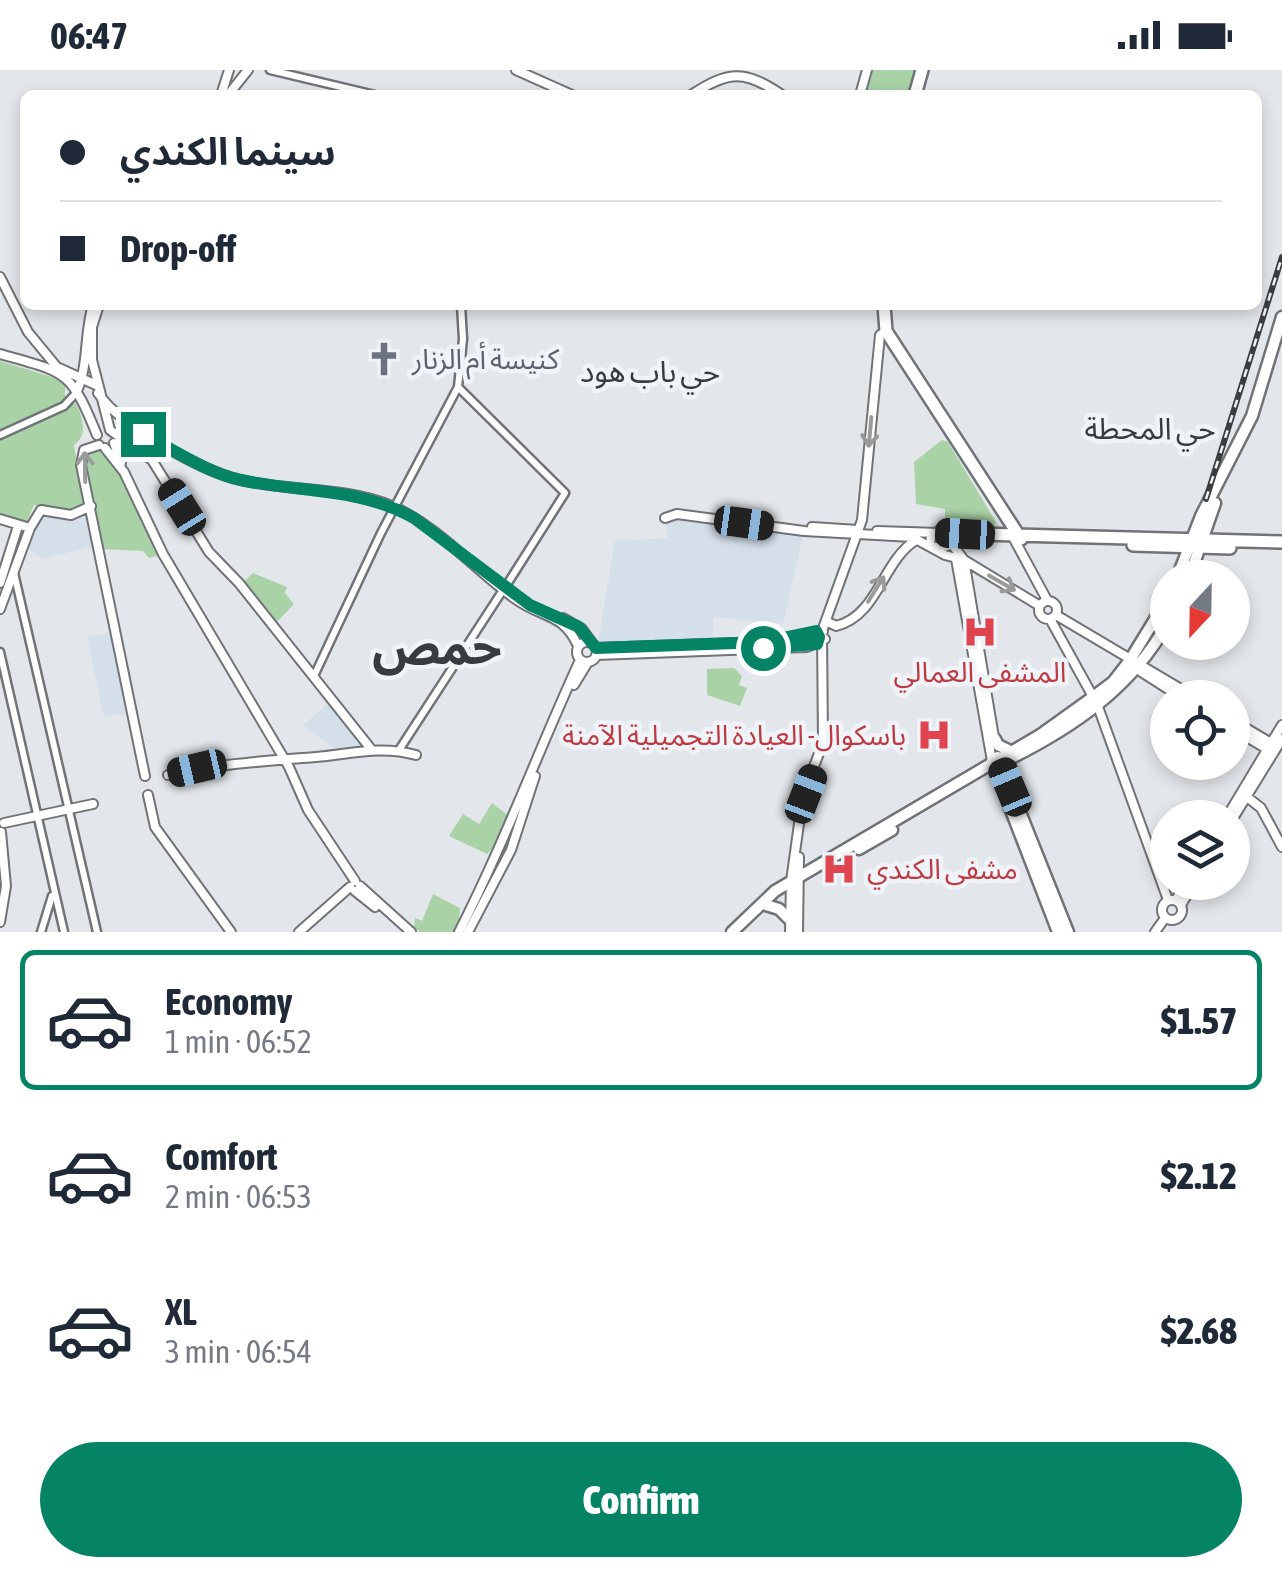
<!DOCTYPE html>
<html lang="en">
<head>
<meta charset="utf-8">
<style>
  :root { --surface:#fff; --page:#f2f2f3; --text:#1f2937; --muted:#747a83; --line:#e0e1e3; --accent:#048365 }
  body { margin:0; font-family:"Asap Condensed","Noto Sans Arabic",sans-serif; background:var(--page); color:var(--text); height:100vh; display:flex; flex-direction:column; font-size:38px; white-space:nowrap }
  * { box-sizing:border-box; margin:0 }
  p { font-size:32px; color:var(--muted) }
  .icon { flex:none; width:55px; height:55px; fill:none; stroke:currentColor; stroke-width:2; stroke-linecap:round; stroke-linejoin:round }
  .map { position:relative; height:862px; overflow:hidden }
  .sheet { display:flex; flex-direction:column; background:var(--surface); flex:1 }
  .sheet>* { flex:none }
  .top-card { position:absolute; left:20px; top:20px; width:1242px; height:220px; border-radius:15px; box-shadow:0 5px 15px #0003; display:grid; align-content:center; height:220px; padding:0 40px; background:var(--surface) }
  .needle { width:65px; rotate:202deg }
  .fabs { position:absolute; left:1150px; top:490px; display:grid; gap:20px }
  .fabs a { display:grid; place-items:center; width:100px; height:100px; border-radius:50%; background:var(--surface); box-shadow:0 5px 15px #0003; font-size:50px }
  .end { position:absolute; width:45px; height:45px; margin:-22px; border:12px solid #048365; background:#fff; box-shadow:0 0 0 5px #fff }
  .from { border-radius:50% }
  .car { position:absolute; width:30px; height:60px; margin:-30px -15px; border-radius:12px; box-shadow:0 0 8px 2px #0007; background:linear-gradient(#222 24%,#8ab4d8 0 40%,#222 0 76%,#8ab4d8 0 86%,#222 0) }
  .top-card b { display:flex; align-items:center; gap:35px; height:95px; font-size:38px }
  .top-card b+b { border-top:2px solid var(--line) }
  .top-card i { width:25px; height:25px; background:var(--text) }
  ul { padding:18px 0 0; list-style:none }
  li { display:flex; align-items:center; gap:30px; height:140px; margin:0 20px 15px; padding:0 20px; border:5px solid transparent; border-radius:15px }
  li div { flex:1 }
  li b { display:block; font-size:38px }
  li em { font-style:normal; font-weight:800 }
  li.active { border-color:var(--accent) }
  li>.icon { width:90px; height:90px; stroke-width:1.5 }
  .cta { display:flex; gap:20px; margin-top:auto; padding:20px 40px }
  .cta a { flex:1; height:115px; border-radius:60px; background:var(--accent); color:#fff; font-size:40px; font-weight:800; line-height:115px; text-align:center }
  .status { display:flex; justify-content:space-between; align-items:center; height:70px; padding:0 50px; background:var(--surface); direction:ltr }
  .status svg { height:28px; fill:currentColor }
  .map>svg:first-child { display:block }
  .built { fill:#d5dfea }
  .green { fill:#a9d2a7 }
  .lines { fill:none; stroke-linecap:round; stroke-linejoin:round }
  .tertiary-casing { stroke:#707377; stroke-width:11 }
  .secondary-casing { stroke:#707377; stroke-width:12 }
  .primary-casing { stroke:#707377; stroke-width:15 }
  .trunk-casing { stroke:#707377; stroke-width:16 }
  .tertiary { stroke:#fff; stroke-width:6 }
  .secondary { stroke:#fff; stroke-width:8 }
  .primary { stroke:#fff; stroke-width:10 }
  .trunk { stroke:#fff; stroke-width:11 }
  .rail-casing { stroke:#3b3d3f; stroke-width:6 }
  .rail { stroke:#f0f4f9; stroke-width:2.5; stroke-dasharray:8; stroke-linecap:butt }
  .oneway { stroke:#999a9a }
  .route { stroke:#048365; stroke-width:12 }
  .labels { text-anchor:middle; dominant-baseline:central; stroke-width:9; stroke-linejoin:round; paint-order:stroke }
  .worship-label { font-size:28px; fill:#5b616d; stroke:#f0f4f9; text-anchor:start }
  .health-label { font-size:28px; fill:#be3a42; stroke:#f0f4f9 }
  .neighbourhood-label { font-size:30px; fill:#383b3f; stroke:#f0f4f9 }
  .town-label { font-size:48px; font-weight:bold; fill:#383b3f; stroke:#f0f4f9 }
</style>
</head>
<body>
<div class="status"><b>06:47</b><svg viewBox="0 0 49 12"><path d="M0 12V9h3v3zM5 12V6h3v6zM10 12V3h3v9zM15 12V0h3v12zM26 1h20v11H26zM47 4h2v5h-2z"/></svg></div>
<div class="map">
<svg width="1282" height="862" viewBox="0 0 1282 862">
  <rect width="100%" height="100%" fill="#e3e7eb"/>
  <!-- built -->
  <path class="built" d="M87,441L95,476L43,489L26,478L39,444L71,447Z
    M670,444L804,461L783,554L713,547V574L601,576L598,572L615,471L668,468L665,448Z
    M112,562L127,643L104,647L87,568Z
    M329,633L363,675V678L336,680L303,655Z"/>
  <!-- green -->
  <path class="green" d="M873,0H919L911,25H866Z
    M0,291L65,311V330L0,361Z
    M76,333C82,348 89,364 74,375L84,436C65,443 53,442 34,435L27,451H14L0,446V366Z
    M942,370L948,372L996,452L993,460L945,458V439L916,434L914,392Z
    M99,375L124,402L163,484L149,488L143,481L99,479L85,415L84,380Z
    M253,503L287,517L285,523L294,534L273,556L242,513Z
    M734,598L742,606L739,615L747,618L740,636L707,625V599Z
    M492,733L509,746L496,776L487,784L449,766L463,744L479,754Z
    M433,824L460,838L459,850L453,862H420L414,858L415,848L422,851Z"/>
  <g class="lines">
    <!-- tertiary casing -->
    <g class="tertiary-casing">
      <path id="tertiary" d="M270,0L375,25
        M458,317L565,423L506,516
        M0,365L64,336L77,322
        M14,503L97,862
        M0,582L64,862
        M314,606L381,463L458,317L463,269L461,235
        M399,680L503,520
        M41,862L52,826"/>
    </g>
    <!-- secondary casing -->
    <g class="secondary-casing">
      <path id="secondary" d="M516,0L572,25
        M221,25L229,0
        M228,25L248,0
        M691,25C729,0 745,0 782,25
        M860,25L867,0
        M0,207L28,262L56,296
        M99,235L92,257V290L110,360L152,390L209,482L239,513L371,679
        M0,284C67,303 70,299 97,365
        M59,298L96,315
        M77,321C89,294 84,263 93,235
        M98,323C120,356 202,401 240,410C291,422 344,416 392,436C439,457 473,498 514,528C542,549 563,542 578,576
        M114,373L121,393
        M99,375L84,380L81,395L145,706
        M105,378L124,402L163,484L289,697L308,740L355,811
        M665,448L677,444L804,461L912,467L945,485L964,490L1040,536
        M0,449L30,458L41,440L71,445L91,436
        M812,457L858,460
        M877,461L939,463L949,468L947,476L939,478L930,475L931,466L939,463
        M1014,469L1047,530
        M951,473L964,490L995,673
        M956,489L992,691
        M0,513L18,456
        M1039 540a9 9 0 1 1 18 0a9 9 0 1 1-18 0Z
        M0,539L30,458
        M1056,545L1196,628
        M563,548L582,559L592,573
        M1050,549L1097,634L1168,830
        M828,552L836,556C878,546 882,491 916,470
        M577 582a10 10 0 1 1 20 0a10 10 0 1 1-20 0Z
        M596,578L764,572L823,561
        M596,585L807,577L825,569
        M1135,598L1182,628
        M574,615L588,592
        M1232,650L1271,673
        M1232,658L1267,679
        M168,705C217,694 265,691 316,687C351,684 381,675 416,685
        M148,725L155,757L231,862
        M1247,727L1261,738L1282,777
        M1226,748L1282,655
        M1232,750L1282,669
        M4,753L93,734
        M360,816L411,862
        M355,821L375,837
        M1162 840a10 10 0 1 1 20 0a10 10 0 1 1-20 0Z
        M1176,830L1186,812
        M1181,835L1195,812
        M0,852L6,816L1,762
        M299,862L350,817
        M459,862C505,772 538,681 580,590
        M468,862L511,780L535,706
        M790,862L791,811L803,725L823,673L822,561L862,450L880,265L886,261
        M798,862L799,787
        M1155,862L1165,848"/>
    </g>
    <!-- primary casing -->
    <g class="primary-casing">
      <path id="primary" d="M1177,508L1201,446L1252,346L1282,247
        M1189,508L1215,433
        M995,669L998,675L1010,681
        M998,687L1068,862
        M992,691L1058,862
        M1005,691C1071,659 1132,618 1168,552
        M859,779L892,760
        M766,835L779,839L789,849
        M732,862L775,821L1040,665L1093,627L1113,612L1130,590L1168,528"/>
    </g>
    <!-- trunk casing -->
    <g class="trunk-casing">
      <path id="trunk" d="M915,25L922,0
        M884,235L886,261L1021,469
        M939,463L1282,472
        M1133,475L1230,478"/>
    </g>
    <!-- tertiary -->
    <use href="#tertiary" class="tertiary"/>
    <!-- secondary -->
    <use href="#secondary" class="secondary"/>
    <!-- primary -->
    <use href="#primary" class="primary"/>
    <!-- trunk -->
    <use href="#trunk" class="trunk"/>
    <!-- rail casing -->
    <g class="rail-casing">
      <path id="rail" d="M1206,429L1282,187"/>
    </g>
    <!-- rail -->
    <use href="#rail" class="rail"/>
  </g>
  <!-- one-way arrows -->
  <defs><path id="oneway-shaft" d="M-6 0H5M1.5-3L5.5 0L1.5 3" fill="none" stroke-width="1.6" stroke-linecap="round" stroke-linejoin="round" transform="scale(2.5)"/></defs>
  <g class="oneway">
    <use href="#oneway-shaft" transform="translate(870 362) rotate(95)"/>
    <use href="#oneway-shaft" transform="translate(85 397) rotate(-91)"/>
    <use href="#oneway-shaft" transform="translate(1002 513) rotate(30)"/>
    <use href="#oneway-shaft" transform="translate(876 519) rotate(-58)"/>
  </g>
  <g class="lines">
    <!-- route -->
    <path class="route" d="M143,364C174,380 207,403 241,410C301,423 359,417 414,448L530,535L579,557L596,578L764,572L816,561L819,567L817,574L763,578"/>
  </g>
  <!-- icons -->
  <defs>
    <g id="church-bare" transform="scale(2.7)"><path d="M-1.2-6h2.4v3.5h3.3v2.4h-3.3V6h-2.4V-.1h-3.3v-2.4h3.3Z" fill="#6b7280" stroke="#f0f4f9" stroke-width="2.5" paint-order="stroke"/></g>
    <g id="hospital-bare" transform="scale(2.7)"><path d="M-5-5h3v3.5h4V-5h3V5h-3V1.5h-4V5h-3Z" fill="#e0444e" stroke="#f0f4f9" stroke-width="2.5" paint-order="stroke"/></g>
  </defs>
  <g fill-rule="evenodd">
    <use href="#church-bare" x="384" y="289"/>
    <use href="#hospital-bare" x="980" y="562"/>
    <use href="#hospital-bare" x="934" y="665"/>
    <use href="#hospital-bare" x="839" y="799"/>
  </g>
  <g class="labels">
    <!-- worship labels -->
    <g class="worship-label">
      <text x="412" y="289">كنيسة أم الزنار</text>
    </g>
    <!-- health labels -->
    <g class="health-label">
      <text x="980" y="602">المشفى العمالي</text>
      <text x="906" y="665" text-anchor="end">باسكوال- العيادة التجميلية الآمنة</text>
      <text x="867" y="799" text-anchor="start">مشفى الكندي</text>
    </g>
    <!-- neighbourhood labels -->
    <g class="neighbourhood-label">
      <text x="650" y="301">حي باب هود</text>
      <text x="1150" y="358">حي المحطة</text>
    </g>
    <!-- town labels -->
    <g class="town-label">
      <text x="437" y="576">حمص</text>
    </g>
  </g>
</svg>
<div class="fabs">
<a><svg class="needle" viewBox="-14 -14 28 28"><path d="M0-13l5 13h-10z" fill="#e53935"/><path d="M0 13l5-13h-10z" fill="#747a83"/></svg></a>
<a><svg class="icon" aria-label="locate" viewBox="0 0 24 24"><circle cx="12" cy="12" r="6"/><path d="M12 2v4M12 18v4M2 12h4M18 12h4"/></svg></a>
<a><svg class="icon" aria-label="layers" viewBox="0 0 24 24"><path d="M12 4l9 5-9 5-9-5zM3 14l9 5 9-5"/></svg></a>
</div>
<i class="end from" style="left:763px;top:578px"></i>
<i class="end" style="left:143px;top:364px"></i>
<i class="car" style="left:182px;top:437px;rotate:328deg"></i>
<i class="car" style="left:744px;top:453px;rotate:98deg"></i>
<i class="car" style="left:965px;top:464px;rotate:273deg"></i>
<i class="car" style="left:197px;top:698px;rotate:257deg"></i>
<i class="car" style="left:1010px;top:717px;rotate:337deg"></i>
<i class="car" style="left:806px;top:724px;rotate:21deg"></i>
<div class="top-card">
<b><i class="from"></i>سينما الكندي</b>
<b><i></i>Drop-off</b>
</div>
</div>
<section class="sheet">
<ul>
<li class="active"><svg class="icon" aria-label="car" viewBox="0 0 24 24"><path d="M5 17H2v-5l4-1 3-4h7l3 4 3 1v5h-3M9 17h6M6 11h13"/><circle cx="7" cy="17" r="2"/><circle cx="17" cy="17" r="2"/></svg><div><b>Economy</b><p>1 min · 06:52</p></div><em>$1.57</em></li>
<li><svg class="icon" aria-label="car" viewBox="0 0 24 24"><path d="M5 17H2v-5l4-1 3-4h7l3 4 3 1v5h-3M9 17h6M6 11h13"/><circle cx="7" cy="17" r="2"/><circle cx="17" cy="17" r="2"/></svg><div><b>Comfort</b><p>2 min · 06:53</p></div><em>$2.12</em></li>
<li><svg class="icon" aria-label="car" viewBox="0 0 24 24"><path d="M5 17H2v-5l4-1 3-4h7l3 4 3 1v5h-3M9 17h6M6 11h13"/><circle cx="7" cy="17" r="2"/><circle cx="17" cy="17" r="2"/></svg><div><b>XL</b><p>3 min · 06:54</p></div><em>$2.68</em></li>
</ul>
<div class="cta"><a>Confirm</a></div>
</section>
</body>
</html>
